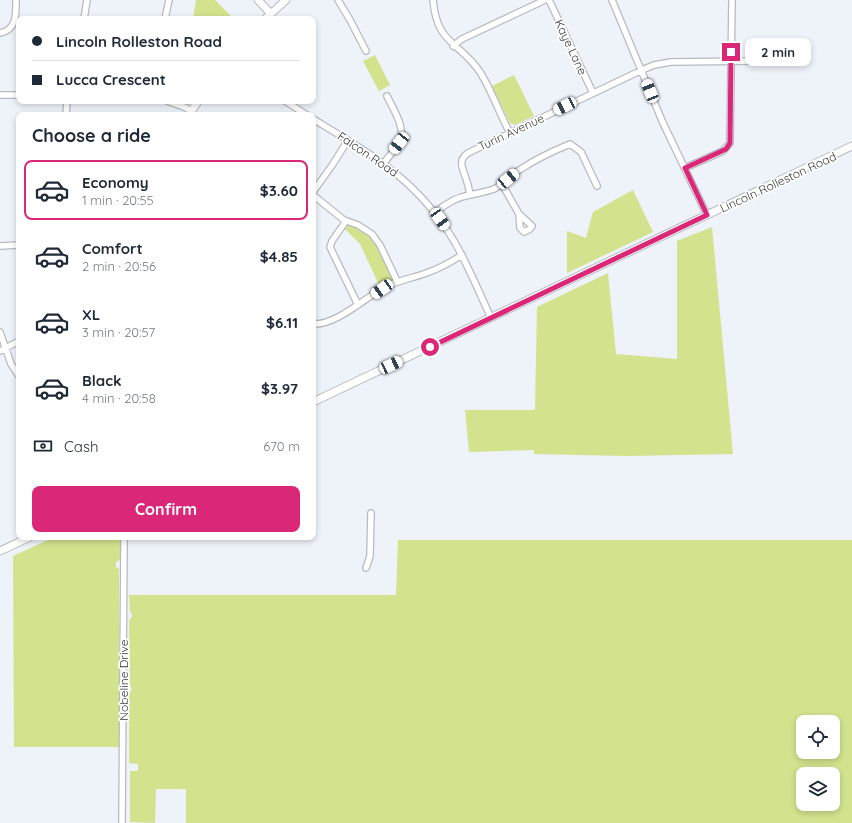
<!DOCTYPE html>
<html lang="en">
<head>
<meta charset="utf-8">
<style>
  :root { --surface:#fff; --page:#f2f2f3; --text:#1f2937; --muted:#747a83; --line:#e0e1e3; --accent:#db2777 }
  body { margin:0; font-family:Quicksand,sans-serif; background:var(--page); color:var(--text); height:100vh; display:flex; flex-direction:column; font-size:15px; white-space:nowrap }
  * { box-sizing:border-box; margin:0 }
  p { font-size:13px; color:var(--muted) }
  .icon { flex:none; width:22px; height:22px; fill:none; stroke:currentColor; stroke-width:2; stroke-linecap:round; stroke-linejoin:round }
  .map { position:relative; flex:1; overflow:hidden }
  .side { position:absolute; left:16px; top:112px; width:300px; height:428px; display:flex; flex-direction:column; background:var(--surface); border-radius:8px; box-shadow:0 2px 6px #0003 }
  .side>* { flex:none }
  .guide { position:absolute; left:16px; top:16px; width:300px; height:88px; border-radius:8px; box-shadow:0 2px 6px #0003; display:grid; align-content:center; height:88px; padding:0 16px; background:var(--surface) }
  .fabs { position:absolute; left:796px; top:715px; display:grid; gap:8px }
  .fabs a { display:grid; place-items:center; width:44px; height:44px; border-radius:8px; background:var(--surface); box-shadow:0 2px 6px #0003; font-size:20px }
  .end { position:absolute; width:18px; height:18px; margin:-9px; border:5px solid #db2777; background:#fff; box-shadow:0 0 0 2px #fff }
  .from { border-radius:50% }
  .bubble { position:absolute; height:28px; border-radius:8px; background:var(--surface); box-shadow:0 2px 6px #0003; font-size:13px; font-weight:800; line-height:28px; text-align:center }
  .car { position:absolute; width:12px; height:24px; margin:-12px -6px; border-radius:5px; box-shadow:0 0 3px 1px #0007; background:linear-gradient(#fff 24%,#345 0 40%,#fff 0 76%,#345 0 86%,#fff 0) }
  .guide b { display:flex; align-items:center; gap:14px; height:38px; font-size:15px }
  .guide b+b { border-top:1px solid var(--line) }
  .guide i { width:10px; height:10px; background:var(--text) }
  ul { padding:0; list-style:none }
  li { display:flex; align-items:center; gap:12px; height:60px; margin:0 8px 6px; padding:0 8px; border:2px solid transparent; border-radius:8px }
  li div { flex:1 }
  li b { display:block; font-size:15px }
  li em { font-style:normal; font-weight:800 }
  li.selected { border-color:var(--accent) }
  li>.icon { width:36px; height:36px; stroke-width:1.5 }
  h2 { padding:0 16px; font-size:18px; line-height:48px }
  .pay { display:flex; align-items:center; gap:10px; height:44px; padding:0 16px; font-size:15px }
  .pay p { margin-inline-start:auto }
  .action { display:flex; gap:8px; margin-top:auto; padding:8px 16px }
  .action a { flex:1; height:46px; border-radius:8px; background:var(--accent); color:#fff; font-size:16px; font-weight:800; line-height:46px; text-align:center }
  .map>svg:first-child { display:block }
  .green { fill:#d2e28d; fill-rule:evenodd }
  .lines { fill:none; stroke-linecap:round; stroke-linejoin:round }
  .minor-casing { stroke:#b6bac1; stroke-width:8 }
  .tertiary-casing { stroke:#b6bac1; stroke-width:9 }
  .secondary-casing { stroke:#b6bac1; stroke-width:9 }
  .minor { stroke:#fff; stroke-width:5.5 }
  .tertiary { stroke:#fff; stroke-width:7 }
  .secondary { stroke:#fff; stroke-width:7 }
  .route { stroke:#db2777; stroke-width:5 }
  .labels { text-anchor:middle; dominant-baseline:central; stroke-width:3.5; stroke-linejoin:round; paint-order:stroke }
  .street-label { font-size:12px; fill:#38393c; stroke:#fff }
</style>
</head>
<body>
<div class="map">
<svg width="852" height="823" viewBox="0 0 852 823">
  <rect width="100%" height="100%" fill="#eef2f9"/>
  <!-- green -->
  <path class="green" d="M196,0H215L234,19H193Z
    M375,55L390,85L379,91L363,61Z
    M514,75L534,116L515,125L510,123L492,86Z
    M633,190L653,232L567,273V231L586,238L593,212Z
    M348,226C371,226 389,264 393,283L381,289L360,244L345,229Z
    M712,227L733,454L626,456L534,454V450L469,452L465,410H535L537,307L608,273L616,354L677,359V241Z
    M93,537H118L120,540V560L116,562V567L119,569V747H14L13,556L48,540H95Z
    M398,540H852V823H186V789H156L155,823L130,822V771H138V764L129,763V692L132,690L130,685L129,620L132,617V614L130,612L129,595H396ZM803,722H833V752H803ZM803,774H833V804H803Z"/>
  <g class="lines">
    <!-- minor casing -->
    <g class="minor-casing">
      <path id="minor" d="M338,0L350,20L366,51
        M433,0C437,45 459,41 480,72C492,91 499,113 510,133
        M549,0L593,93
        M612,0L663,123L707,215
        M84,19L87,0
        M165,19L169,0
        M0,33C17,30 16,14 16,0
        M453,46L462,39L545,0
        M0,95H19
        M167,101L184,107L192,111
        M285,101L307,115
        M66,115L67,101
        M313,119C371,154 418,180 454,241C468,265 479,292 491,318
        M384,163C389,156 395,150 399,143C407,129 393,109 387,96
        M685,168L723,151L730,143L732,0
        M502,184L519,214L532,226L530,229L524,232L520,228L519,214
        M313,192L333,164L348,140
        M313,195L344,220L358,225L372,234L380,245L397,281
        M470,195C469,189 468,184 466,179C463,168 457,161 468,153L642,70L654,65L671,62L758,61
        M435,213C445,204 457,197 470,195C478,193 486,192 494,189C504,184 511,175 521,169C536,159 553,151 570,144L581,152L597,186
        M346,221L332,241L330,247L358,305
        M0,246L19,245
        M313,324C336,325 364,299 383,288C398,280 414,278 429,272C441,268 451,262 462,255
        M0,332L11,364L19,376
        M0,351L19,341
        M366,568L370,556L371,513
        M122,823L124,540L123,537"/>
    </g>
    <!-- tertiary casing -->
    <g class="tertiary-casing">
      <path id="tertiary" d="M258,0L270,13
        M265,19L286,0
        M189,115L198,101"/>
    </g>
    <!-- secondary casing -->
    <g class="secondary-casing">
      <path id="secondary" d="M313,402L852,146
        M0,551L30,537"/>
    </g>
    <!-- minor -->
    <use href="#minor" class="minor"/>
    <!-- tertiary -->
    <use href="#tertiary" class="tertiary"/>
    <!-- secondary -->
    <use href="#secondary" class="secondary"/>
  </g>
  <g class="lines">
    <!-- route -->
    <path class="route" d="M430,347L707,215L685,168L722,151L726,149L730,143L731,52"/>
  </g>
  <g class="labels">
    <!-- street labels -->
    <g class="street-label">
      <text transform="translate(571 47) rotate(65)">Kaye Lane</text>
      <text transform="translate(511 132) rotate(-25)">Turin Avenue</text>
      <text transform="translate(368 154) rotate(34)">Falcon Road</text>
      <text transform="translate(778 182) rotate(-25)">Lincoln Rolleston Road</text>
      <text transform="translate(123 680) rotate(-90)">Nobeline Drive</text>
    </g>
  </g>
</svg>
<div class="fabs">
<a><svg class="icon" aria-label="locate" viewBox="0 0 24 24"><circle cx="12" cy="12" r="6"/><path d="M12 2v4M12 18v4M2 12h4M18 12h4"/></svg></a>
<a><svg class="icon" aria-label="layers" viewBox="0 0 24 24"><path d="M12 4l9 5-9 5-9-5zM3 14l9 5 9-5"/></svg></a>
</div>
<i class="end from" style="left:430px;top:347px"></i>
<i class="end" style="left:731px;top:52px"></i>
<div class="bubble" style="left:745px;top:38px;width:66px">2 min</div>
<i class="car" style="left:650px;top:91px;rotate:338deg"></i>
<i class="car" style="left:565px;top:106px;rotate:244deg"></i>
<i class="car" style="left:399px;top:143px;rotate:218deg"></i>
<i class="car" style="left:508px;top:179px;rotate:51deg"></i>
<i class="car" style="left:440px;top:219px;rotate:145deg"></i>
<i class="car" style="left:382px;top:289px;rotate:236deg"></i>
<i class="car" style="left:391px;top:365px;rotate:65deg"></i>
<div class="guide">
<b><i class="from"></i>Lincoln Rolleston Road</b>
<b><i></i>Lucca Crescent</b>
</div>
<section class="side">
<h2>Choose a ride</h2>
<ul>
<li class="selected"><svg class="icon" aria-label="car" viewBox="0 0 24 24"><path d="M5 17H2v-5l4-1 3-4h7l3 4 3 1v5h-3M9 17h6M6 11h13"/><circle cx="7" cy="17" r="2"/><circle cx="17" cy="17" r="2"/></svg><div><b>Economy</b><p>1 min · 20:55</p></div><em>$3.60</em></li>
<li><svg class="icon" aria-label="car" viewBox="0 0 24 24"><path d="M5 17H2v-5l4-1 3-4h7l3 4 3 1v5h-3M9 17h6M6 11h13"/><circle cx="7" cy="17" r="2"/><circle cx="17" cy="17" r="2"/></svg><div><b>Comfort</b><p>2 min · 20:56</p></div><em>$4.85</em></li>
<li><svg class="icon" aria-label="car" viewBox="0 0 24 24"><path d="M5 17H2v-5l4-1 3-4h7l3 4 3 1v5h-3M9 17h6M6 11h13"/><circle cx="7" cy="17" r="2"/><circle cx="17" cy="17" r="2"/></svg><div><b>XL</b><p>3 min · 20:57</p></div><em>$6.11</em></li>
<li><svg class="icon" aria-label="car" viewBox="0 0 24 24"><path d="M5 17H2v-5l4-1 3-4h7l3 4 3 1v5h-3M9 17h6M6 11h13"/><circle cx="7" cy="17" r="2"/><circle cx="17" cy="17" r="2"/></svg><div><b>Black</b><p>4 min · 20:58</p></div><em>$3.97</em></li>
</ul>
<div class="pay"><svg class="icon" aria-label="cash" viewBox="0 0 24 24"><path d="M3 7h18v10H3z"/><circle cx="12" cy="12" r="2"/></svg>Cash<p>670 m</p></div>
<div class="action"><a>Confirm</a></div>
</section>
</div>
</body>
</html>
